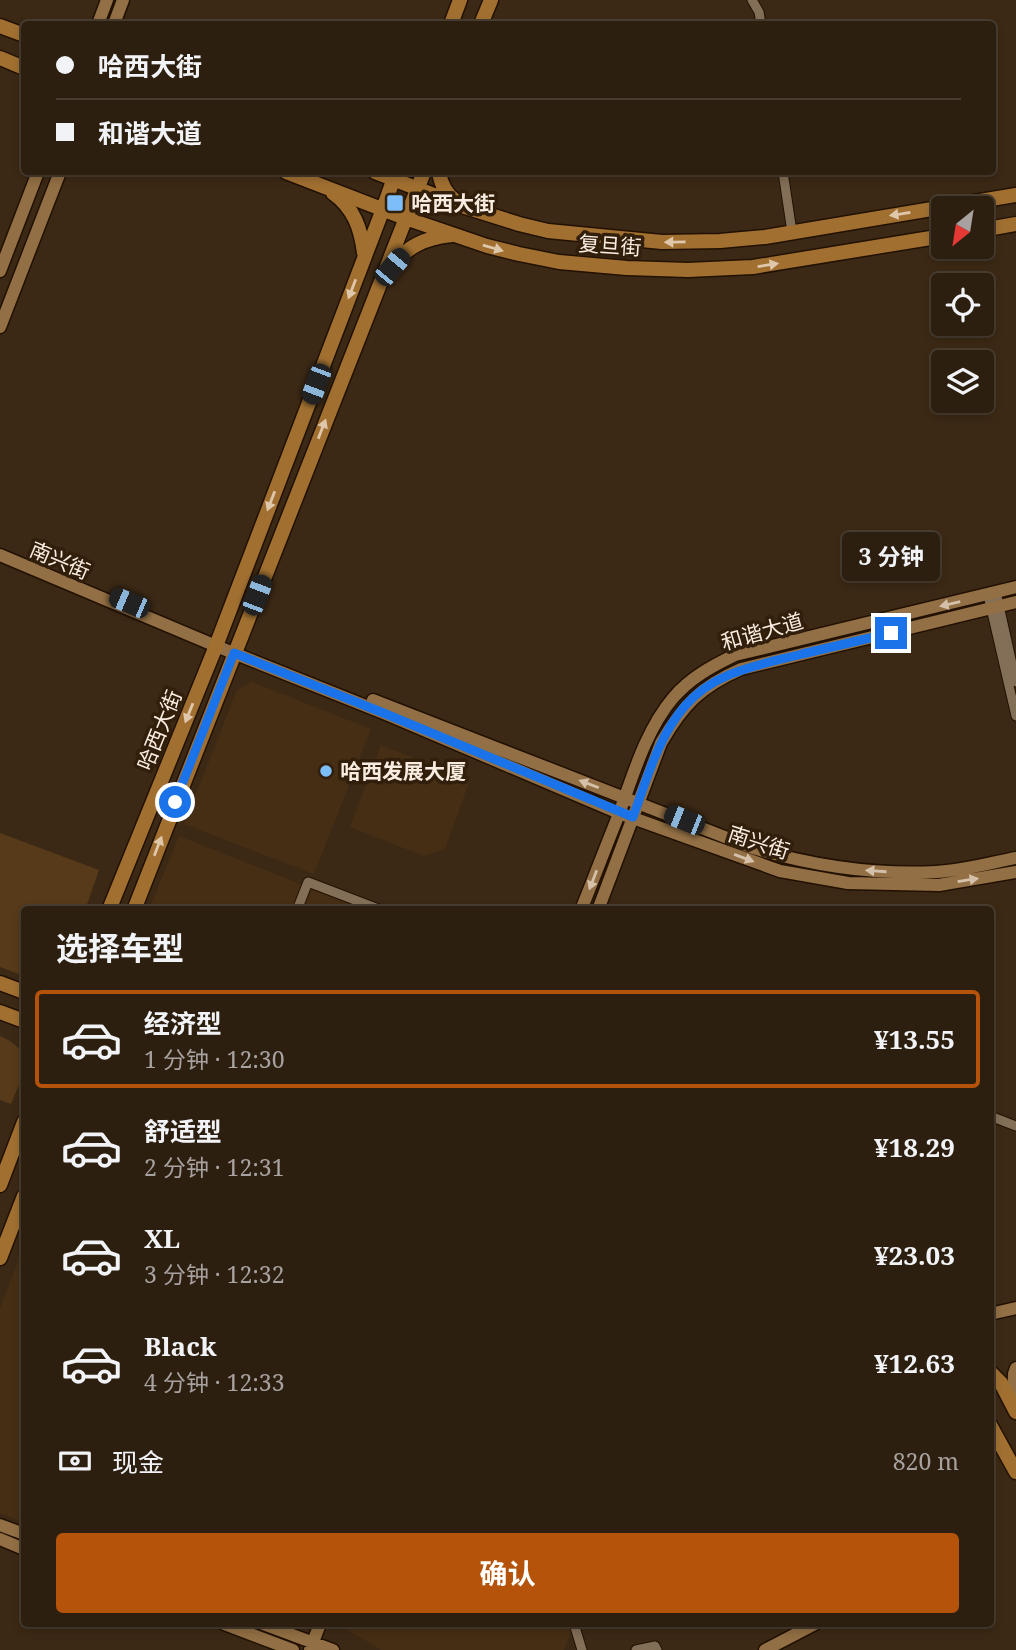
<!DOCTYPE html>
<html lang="zh">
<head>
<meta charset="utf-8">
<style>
  :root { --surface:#2d1f10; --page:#392c1e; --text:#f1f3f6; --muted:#a7a29f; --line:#483d30; --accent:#b45309 }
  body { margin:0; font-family:"Noto Serif","Noto Sans SC",serif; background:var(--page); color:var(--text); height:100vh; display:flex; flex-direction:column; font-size:26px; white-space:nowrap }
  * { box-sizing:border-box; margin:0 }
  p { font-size:23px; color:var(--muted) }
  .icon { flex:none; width:38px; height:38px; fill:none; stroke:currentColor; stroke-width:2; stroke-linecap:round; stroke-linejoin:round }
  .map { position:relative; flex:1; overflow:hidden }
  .drawer { position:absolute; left:21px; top:906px; width:973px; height:721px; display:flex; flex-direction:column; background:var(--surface); border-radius:7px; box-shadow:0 4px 10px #0003,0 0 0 2px var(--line) }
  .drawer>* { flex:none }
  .guide { position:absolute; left:21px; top:21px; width:975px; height:154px; border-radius:7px; box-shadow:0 4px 10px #0003,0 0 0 2px var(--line); display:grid; align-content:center; height:154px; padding:0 35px; background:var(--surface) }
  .needle { width:46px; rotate:210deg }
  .tools { position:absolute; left:931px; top:196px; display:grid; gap:14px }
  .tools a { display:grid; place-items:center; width:63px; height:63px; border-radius:7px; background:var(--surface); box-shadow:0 4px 10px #0003,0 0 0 2px var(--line); font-size:35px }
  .end { position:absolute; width:32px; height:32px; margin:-16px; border:9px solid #1a73e8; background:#fff; box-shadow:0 0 0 4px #fff }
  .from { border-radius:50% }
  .bubble { position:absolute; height:49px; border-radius:7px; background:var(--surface); box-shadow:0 4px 10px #0003,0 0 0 2px var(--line); font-size:23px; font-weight:700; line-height:49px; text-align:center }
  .car { position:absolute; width:21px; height:42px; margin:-21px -10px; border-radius:9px; box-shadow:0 0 5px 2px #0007; background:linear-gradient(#222 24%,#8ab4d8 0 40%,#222 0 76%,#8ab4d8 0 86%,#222 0) }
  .guide b { display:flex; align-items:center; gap:24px; height:66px; font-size:26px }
  .guide b+b { border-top:2px solid var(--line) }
  .guide i { width:18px; height:18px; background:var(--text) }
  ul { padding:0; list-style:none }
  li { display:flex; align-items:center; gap:21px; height:98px; margin:0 14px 10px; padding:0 21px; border:4px solid transparent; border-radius:7px }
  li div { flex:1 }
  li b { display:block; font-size:26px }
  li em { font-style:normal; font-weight:700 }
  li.on { border-color:var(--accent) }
  li>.icon { width:63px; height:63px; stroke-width:1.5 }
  h2 { padding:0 35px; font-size:32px; line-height:84px }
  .pay { display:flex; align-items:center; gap:18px; height:77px; padding:0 35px; font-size:26px }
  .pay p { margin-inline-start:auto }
  .primary-button { display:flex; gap:14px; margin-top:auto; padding:14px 35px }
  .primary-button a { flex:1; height:80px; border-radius:7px; background:var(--accent); color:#fff; font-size:28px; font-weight:700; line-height:80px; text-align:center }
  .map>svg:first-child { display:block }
  .built { fill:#462e14 }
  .green { fill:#563a19 }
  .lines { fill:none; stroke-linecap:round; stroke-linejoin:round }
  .street-casing { stroke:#210; stroke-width:11 }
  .secondary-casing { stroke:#210; stroke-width:15 }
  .primary-casing { stroke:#210; stroke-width:17 }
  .street { stroke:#836e57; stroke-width:9 }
  .secondary { stroke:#926f44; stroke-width:12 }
  .primary { stroke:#a17031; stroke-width:14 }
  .oneway { fill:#dfc7ac }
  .oneway2 { fill:#d5c0a9 }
  .route { stroke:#1a73e8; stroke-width:9 }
  .poi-dot { fill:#7dbef9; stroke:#311f0b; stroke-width:2.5 }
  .labels { text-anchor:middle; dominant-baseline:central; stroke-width:7; stroke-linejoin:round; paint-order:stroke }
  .poi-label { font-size:21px; font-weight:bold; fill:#f9ece0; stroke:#311f0b; text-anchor:start }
  .street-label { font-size:21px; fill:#f9ece0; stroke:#311f0b }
</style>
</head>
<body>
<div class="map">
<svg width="1016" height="1650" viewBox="0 0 1016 1650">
  <rect width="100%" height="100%" fill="#3c2915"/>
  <!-- built -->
  <path class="built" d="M252,682L371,729L314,874L184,824L237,690Z
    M381,745L470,780L445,849L424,856L350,827Z
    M179,836L366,910H149Z
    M24,1247V1522L0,1513V1308Z
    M338,1624H574L564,1650H381Z"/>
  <!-- green -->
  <path class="green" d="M0,833L99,870L85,910H24V976L0,967Z
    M0,1036C38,1053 23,1074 11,1104L0,1100Z"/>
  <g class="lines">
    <!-- street casing -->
    <g class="street-casing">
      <path id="street" d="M752,0L759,12L761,24
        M783,172L792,232
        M996,592L1016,682
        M988,595L1016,716
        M297,910L308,882L381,910
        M990,1116L1016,1126
        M577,1624L575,1627L582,1650
        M636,1650L655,1646L657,1650"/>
    </g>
    <!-- secondary casing -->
    <g class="secondary-casing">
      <path id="secondary" d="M98,24L107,0
        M114,24L123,0
        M0,271L38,172
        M0,327L60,172
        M0,555L216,646L386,714L619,813L780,871L848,883L939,885L1016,872
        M373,700L753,848C813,866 873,875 936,872C962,871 990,863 1016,858
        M581,910C594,878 606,846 619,814C633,775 646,730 673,698C690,678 712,666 735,655L1016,587
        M598,910L661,743C683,705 700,687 741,669L1016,602
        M990,1314L1016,1308
        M1013,1407L1014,1374L1016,1368
        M0,1525L24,1534
        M0,1539L24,1549
        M224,1624L293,1650
        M263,1624L333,1650
        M310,1650L320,1624
        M765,1650L815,1624"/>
    </g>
    <!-- primary casing -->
    <g class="primary-casing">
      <path id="primary" d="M451,24L460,0
        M481,24L491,0
        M0,26L24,35
        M0,58L24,68
        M286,172L405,218L487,246L519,254L559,262L627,268L688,270L753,267L943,236
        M375,172L462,206L519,224L548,231L662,242L720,241L765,237L1016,195
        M439,172C441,184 445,194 456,201
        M333,193C354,208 361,229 364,253
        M982,230L1016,224
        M390,269C407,246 424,238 452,235
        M109,910L216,646L383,209L396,172
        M134,910L424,172
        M0,983L24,992
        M0,1012L24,1021
        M0,1185L24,1122
        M0,1258L24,1196
        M990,1372L1001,1383L1016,1412
        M990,1425L1016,1472"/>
    </g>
    <!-- street -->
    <use href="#street" class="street"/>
    <!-- secondary -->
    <use href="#secondary" class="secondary"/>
    <!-- primary -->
    <use href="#primary" class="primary"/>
  </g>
  <!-- one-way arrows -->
  <defs><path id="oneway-solid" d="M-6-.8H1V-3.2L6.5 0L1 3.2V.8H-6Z" transform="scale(1.75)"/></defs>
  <g class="oneway">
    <use href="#oneway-solid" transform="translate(900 214) rotate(171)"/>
    <use href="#oneway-solid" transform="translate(675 242) rotate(179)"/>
    <use href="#oneway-solid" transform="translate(493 248) rotate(16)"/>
    <use href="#oneway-solid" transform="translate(768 265) rotate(-9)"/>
    <use href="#oneway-solid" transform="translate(352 289) rotate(111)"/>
    <use href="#oneway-solid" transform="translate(322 429) rotate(-69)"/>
    <use href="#oneway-solid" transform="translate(271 501) rotate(111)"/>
    <use href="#oneway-solid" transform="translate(189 713) rotate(112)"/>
    <use href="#oneway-solid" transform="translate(158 846) rotate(-69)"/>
  </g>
  <g class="oneway2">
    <use href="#oneway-solid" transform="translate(950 604) rotate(167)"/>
    <use href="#oneway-solid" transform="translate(589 784) rotate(-159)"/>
    <use href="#oneway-solid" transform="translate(744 858) rotate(20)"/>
    <use href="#oneway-solid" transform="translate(876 871) rotate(-176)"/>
    <use href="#oneway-solid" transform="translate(593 880) rotate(111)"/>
    <use href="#oneway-solid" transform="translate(968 880) rotate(-9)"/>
  </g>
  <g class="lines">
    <!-- route -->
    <path class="route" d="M175,802L234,653L386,714L633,817C647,779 658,737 685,706C715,671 760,665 802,654C831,647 861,640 891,633"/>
  </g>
  <!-- markers -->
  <g class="poi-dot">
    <rect x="386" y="194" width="18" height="18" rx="3.5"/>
    <circle cx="326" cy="771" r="7"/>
  </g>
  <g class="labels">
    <!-- poi labels -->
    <g class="poi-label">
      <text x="411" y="203">哈西大街</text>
      <text x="340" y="771">哈西发展大厦</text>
    </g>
    <!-- street labels -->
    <g class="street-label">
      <text transform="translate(610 245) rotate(4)">复旦街</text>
      <text transform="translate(60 560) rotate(23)">南兴街</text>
      <text transform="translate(762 631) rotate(-16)">和谐大道</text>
      <text transform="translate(159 730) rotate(-68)">哈西大街</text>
      <text transform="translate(759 842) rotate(18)">南兴街</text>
    </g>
  </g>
</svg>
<div class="tools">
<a><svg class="needle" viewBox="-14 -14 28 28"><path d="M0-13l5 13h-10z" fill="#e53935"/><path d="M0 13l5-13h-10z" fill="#a7a29f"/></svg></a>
<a><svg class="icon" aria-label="locate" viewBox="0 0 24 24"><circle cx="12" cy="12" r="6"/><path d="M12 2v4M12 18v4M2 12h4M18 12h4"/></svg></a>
<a><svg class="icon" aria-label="layers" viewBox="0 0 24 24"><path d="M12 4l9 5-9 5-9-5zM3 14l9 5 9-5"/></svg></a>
</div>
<i class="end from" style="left:175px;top:802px"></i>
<i class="end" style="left:891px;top:633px"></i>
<div class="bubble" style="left:842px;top:532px;width:98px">3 分钟</div>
<i class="car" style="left:392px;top:267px;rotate:40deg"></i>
<i class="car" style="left:316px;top:384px;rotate:201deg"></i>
<i class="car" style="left:257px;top:595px;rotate:21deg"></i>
<i class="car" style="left:129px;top:603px;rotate:293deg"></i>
<i class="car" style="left:684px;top:820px;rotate:292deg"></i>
<div class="guide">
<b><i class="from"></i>哈西大街</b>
<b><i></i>和谐大道</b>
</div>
<section class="drawer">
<h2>选择车型</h2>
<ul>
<li class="on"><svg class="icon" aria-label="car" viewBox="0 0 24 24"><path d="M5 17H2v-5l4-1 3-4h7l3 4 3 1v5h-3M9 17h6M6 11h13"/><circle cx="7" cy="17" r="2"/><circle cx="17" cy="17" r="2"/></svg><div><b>经济型</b><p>1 分钟 · 12:30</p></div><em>¥13.55</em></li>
<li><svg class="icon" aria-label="car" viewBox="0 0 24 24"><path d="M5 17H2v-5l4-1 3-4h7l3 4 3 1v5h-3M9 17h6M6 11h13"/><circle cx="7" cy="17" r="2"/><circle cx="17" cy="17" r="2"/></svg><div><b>舒适型</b><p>2 分钟 · 12:31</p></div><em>¥18.29</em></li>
<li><svg class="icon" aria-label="car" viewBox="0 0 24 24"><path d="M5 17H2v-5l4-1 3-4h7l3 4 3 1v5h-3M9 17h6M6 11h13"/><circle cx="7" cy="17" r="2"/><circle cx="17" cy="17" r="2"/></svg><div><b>XL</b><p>3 分钟 · 12:32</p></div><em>¥23.03</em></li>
<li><svg class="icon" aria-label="car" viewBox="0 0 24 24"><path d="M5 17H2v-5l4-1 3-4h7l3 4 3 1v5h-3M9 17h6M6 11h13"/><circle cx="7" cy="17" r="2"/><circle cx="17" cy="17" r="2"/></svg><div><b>Black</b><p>4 分钟 · 12:33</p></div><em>¥12.63</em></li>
</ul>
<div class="pay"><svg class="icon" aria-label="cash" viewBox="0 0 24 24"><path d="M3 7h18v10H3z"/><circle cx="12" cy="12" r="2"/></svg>现金<p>820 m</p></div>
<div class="primary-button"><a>确认</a></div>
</section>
</div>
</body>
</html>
